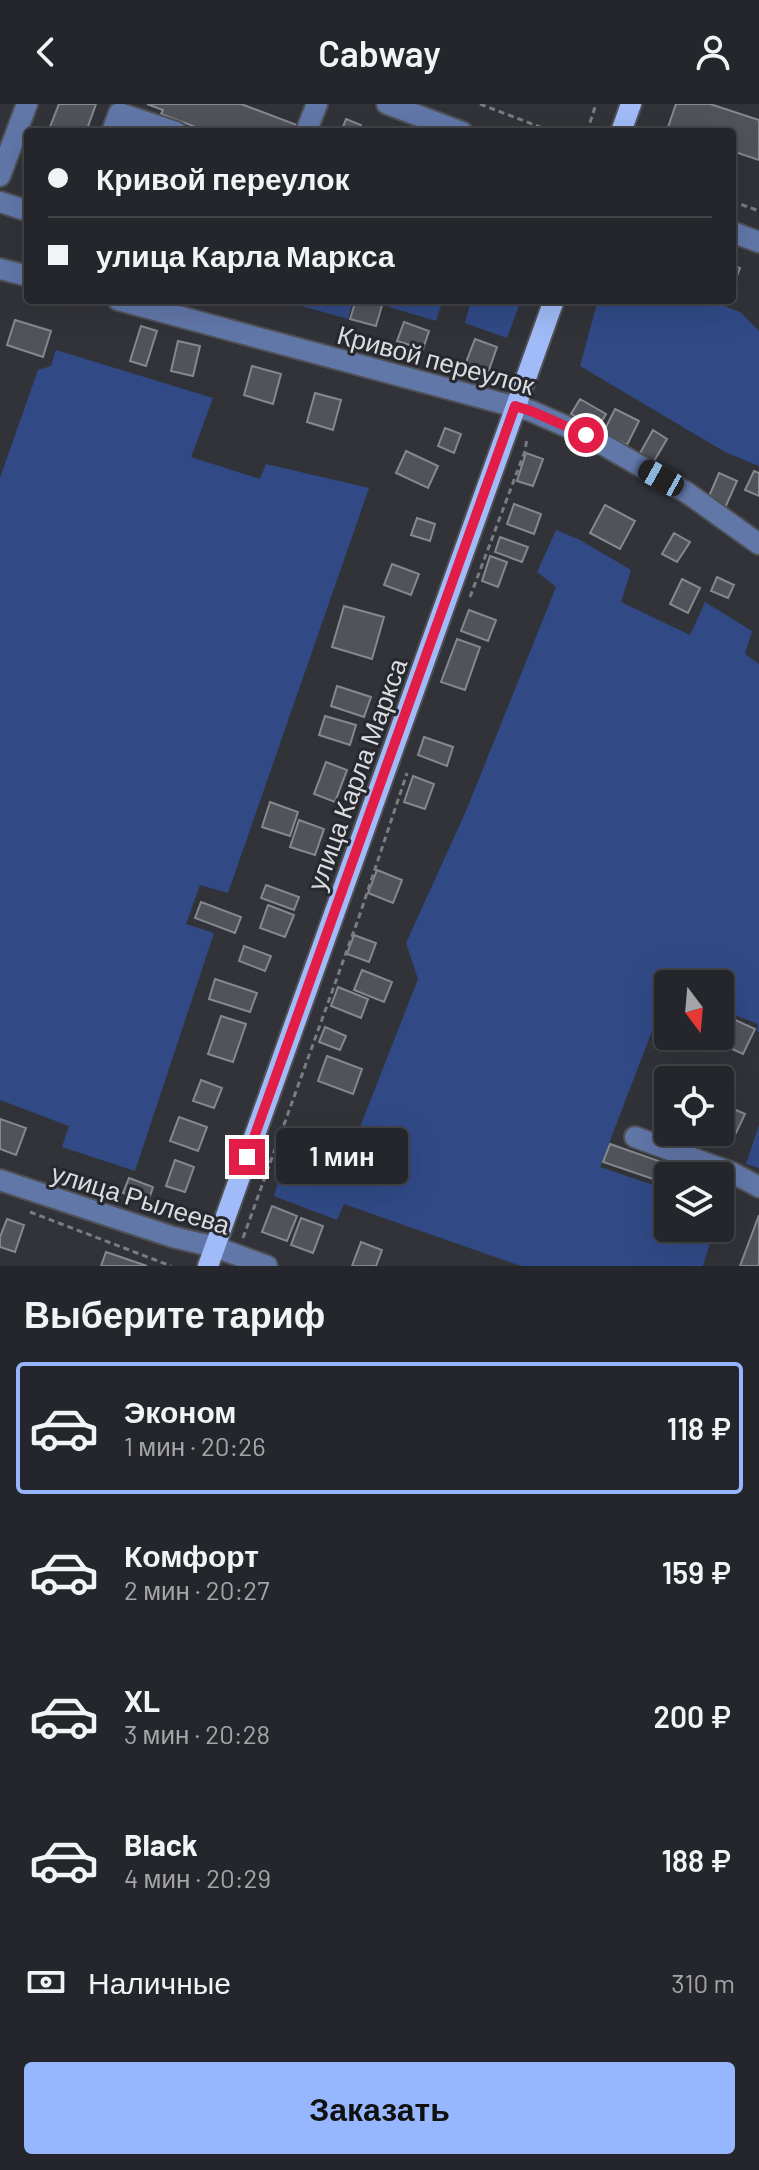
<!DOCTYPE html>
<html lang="ru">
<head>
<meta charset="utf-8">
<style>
  :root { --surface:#25262b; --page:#313237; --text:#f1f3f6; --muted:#a3a5a9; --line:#424347; --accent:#96b6fd }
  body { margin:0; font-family:Barlow,sans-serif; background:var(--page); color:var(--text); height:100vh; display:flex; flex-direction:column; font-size:30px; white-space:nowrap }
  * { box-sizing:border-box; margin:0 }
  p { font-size:26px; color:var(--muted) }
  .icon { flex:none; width:44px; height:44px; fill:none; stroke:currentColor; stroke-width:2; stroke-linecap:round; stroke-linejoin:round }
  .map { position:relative; height:1162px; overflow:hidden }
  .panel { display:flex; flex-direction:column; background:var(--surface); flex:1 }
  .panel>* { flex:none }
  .top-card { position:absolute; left:24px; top:24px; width:712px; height:176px; border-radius:8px; box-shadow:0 8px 32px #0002,0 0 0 2px var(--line); display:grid; align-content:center; height:176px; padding:0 24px; background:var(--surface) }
  .needle { width:52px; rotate:164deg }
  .controls { position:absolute; left:654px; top:866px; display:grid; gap:16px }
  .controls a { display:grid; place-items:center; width:80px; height:80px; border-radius:8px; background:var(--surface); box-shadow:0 8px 32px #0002,0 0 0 2px var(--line); font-size:40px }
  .end { position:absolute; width:36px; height:36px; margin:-18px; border:10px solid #e11d48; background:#fff; box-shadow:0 0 0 4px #fff }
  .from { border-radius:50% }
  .bubble { position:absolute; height:56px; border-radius:8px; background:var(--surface); box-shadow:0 8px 32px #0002,0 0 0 2px var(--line); font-size:26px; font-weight:600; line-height:56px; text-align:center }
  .car { position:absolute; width:24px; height:48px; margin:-24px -12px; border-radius:10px; box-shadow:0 0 6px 2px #0007; background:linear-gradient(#222 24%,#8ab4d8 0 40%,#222 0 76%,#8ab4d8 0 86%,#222 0) }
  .top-card b { display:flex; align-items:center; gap:28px; height:76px; font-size:30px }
  .top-card b+b { border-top:2px solid var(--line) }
  .top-card i { width:20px; height:20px; background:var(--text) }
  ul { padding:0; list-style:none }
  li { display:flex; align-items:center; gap:24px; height:132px; margin:0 16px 12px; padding:0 8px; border:4px solid transparent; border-radius:8px }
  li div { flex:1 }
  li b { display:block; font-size:30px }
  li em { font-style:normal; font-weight:600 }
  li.current { border-color:var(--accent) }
  li>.icon { width:72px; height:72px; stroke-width:1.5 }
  h2 { padding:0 24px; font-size:36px; line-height:96px }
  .pay { display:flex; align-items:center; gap:20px; height:88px; padding:0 24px; font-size:30px }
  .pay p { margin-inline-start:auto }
  .button { display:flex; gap:16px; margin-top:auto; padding:16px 24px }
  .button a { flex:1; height:92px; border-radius:8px; background:var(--accent); color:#111; font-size:32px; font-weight:600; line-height:92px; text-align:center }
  header { display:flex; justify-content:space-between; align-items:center; height:104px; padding:0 24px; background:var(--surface); font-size:36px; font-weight:600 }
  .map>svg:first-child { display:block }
  .green { fill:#314a86 }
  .building { fill:#505359; stroke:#85888f; stroke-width:2 }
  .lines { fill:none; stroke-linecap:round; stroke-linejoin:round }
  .minor-casing { stroke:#4f5157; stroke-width:24 }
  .major-casing { stroke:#4f5157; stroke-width:24 }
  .path { stroke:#7a7c81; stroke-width:3; stroke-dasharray:6 4; stroke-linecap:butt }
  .minor { stroke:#6177a8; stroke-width:20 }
  .major { stroke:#a0bbf7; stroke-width:20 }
  .route { stroke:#e11d48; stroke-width:10 }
  .labels { text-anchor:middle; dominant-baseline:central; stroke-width:6; stroke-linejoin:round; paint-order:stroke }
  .street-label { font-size:26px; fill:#dadce0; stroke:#27292f }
</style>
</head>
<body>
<header><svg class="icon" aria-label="back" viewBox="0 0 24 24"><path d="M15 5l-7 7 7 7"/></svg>Cabway<svg class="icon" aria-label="person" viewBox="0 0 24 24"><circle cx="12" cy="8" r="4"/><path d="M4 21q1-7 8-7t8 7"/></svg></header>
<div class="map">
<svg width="759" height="1162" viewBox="0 0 759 1162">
  <rect width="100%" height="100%" fill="#313339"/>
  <!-- green -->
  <path class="green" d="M280,196H353L348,215Z
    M390,196H443L436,217L389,203Z
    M471,196H521L507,234L465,219Z
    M598,196H708L740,208L759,227V362L725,348L580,262Z
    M56,246L213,294L191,353L260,375L266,360L369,384L228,789L200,781L186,820L214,829L135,1067L62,1043L69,1022L0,996V374L38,266L51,262Z
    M556,426L580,436L631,466L621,498L690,531L705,498L752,527L745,550L759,560V928L757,927L758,920L720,905V880H668V885L600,1063L668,1086V1124H714L703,1162H521L344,1100L337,1116L274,1092L287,1049L354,1071L361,1069L377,1036L360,1023L418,875L406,839L466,707L556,483L537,468Z
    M759,1021V1064L746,1060Z"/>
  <!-- building -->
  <path class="building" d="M59,0H96L86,28H48Z
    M147,0H241L297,21L294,28H209L161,10L163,6Z
    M676,0H710L759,16V56L732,47V28H674L667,26Z
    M346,15L361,21L359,28H341Z
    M732,161L740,164L732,185Z
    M356,196L383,198L376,222L350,215Z
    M15,216L51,227L43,253L7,241Z
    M404,218L429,227L423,245L397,237Z
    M141,222L157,227L146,262L130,257Z
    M475,235L497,243L488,269L465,261Z
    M178,237L200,242L193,272L171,267Z
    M252,262L281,270L273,300L244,291Z
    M315,289L341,296L333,326L307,318Z
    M580,295L606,310L597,325L571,310Z
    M615,305L639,317L627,341L603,329Z
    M445,324L461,330L454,349L438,342Z
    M653,326L667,335L653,359L639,351Z
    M406,347L438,362L428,384L396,369Z
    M526,349L543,355L533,382L517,377Z
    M754,367L759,369V392L745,386Z
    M719,369L737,377L725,404L707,397Z
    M514,400L541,410L534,430L507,420Z
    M605,401L635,417L620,445L590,429Z
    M417,414L435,420L430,437L411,431Z
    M674,429L690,438L677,458L662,450Z
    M500,433L528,443L522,458L495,448Z
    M490,452L507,458L498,483L482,477Z
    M392,460L419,470L411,491L384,481Z
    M717,473L734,481L728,494L711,487Z
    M682,475L700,484L688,509L670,500Z
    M344,502L384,513L372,555L332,543Z
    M469,506L496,516L488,537L461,527Z
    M457,535L480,543L465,586L441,578Z
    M337,582L371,593L364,613L331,602Z
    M325,612L356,621L350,641L319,631Z
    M424,633L453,643L447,662L418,651Z
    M326,658L347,666L335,698L314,690Z
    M413,672L434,680L425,705L404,698Z
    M270,698L298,708L290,732L262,723Z
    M299,716L324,725L315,751L290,743Z
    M377,766L402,776L393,799L368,789Z
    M266,781L299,793L294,806L261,794Z
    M201,798L241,813L235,829L195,814Z
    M268,801L294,811L285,833L260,824Z
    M354,831L376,839L369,858L347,850Z
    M244,842L271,852L265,867L239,857Z
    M362,866L392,878L384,898L354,886Z
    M215,875L257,889L250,908L209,895Z
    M338,883L368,895L361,914L331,902Z
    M720,909L755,925L743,950L703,932H720Z
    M221,912L246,920L233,958L208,950Z
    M325,923L346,932L340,946L319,938Z
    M327,952L362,965L353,990L318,977Z
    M664,972L672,976H668V997L655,990Z
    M201,976L222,984L214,1004L193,997Z
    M720,999L745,1010L736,1029L720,1021Z
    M179,1013L207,1023L198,1047L170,1037Z
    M0,1015L26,1024L16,1051L0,1045Z
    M301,1029L326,1038L319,1055L294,1046Z
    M610,1040L659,1057L653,1075L603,1058Z
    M175,1056L194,1063L185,1088L166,1082Z
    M129,1074L153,1083L148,1098L123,1089Z
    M272,1102L297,1112L287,1137L262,1128Z
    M759,1111V1162H740Z
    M301,1114L323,1122L313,1149L291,1141Z
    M7,1115L24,1121L15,1148L0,1143V1133Z
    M361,1138L382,1146L376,1162H352Z
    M106,1148L147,1162H101Z"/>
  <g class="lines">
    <!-- minor casing -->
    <g class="minor-casing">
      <path id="minor" d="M387,0L462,28
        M112,28L119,9L176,28
        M306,28L317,0
        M0,72L27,0
        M0,98L28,107
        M732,128L759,138
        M0,165L28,172
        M118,196L531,307L586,331L686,388L759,440
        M635,1033L733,1069L759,1083
        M0,1076L173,1133L215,1143L267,1162"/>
    </g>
    <!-- major casing -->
    <g class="major-casing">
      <path id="major" d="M621,28L631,0
        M208,1162L554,196"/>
    </g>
    <!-- path -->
    <path class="path" d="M480,0L553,28
      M587,28L596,0
      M732,97L759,107
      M470,493L525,347L527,334
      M30,1108L171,1162
      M243,1134L359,813L407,669"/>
    <!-- minor -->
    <use href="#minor" class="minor"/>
    <!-- major -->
    <use href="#major" class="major"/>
  </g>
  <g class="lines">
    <!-- route -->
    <path class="route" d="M247,1053L515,302L531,307L586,331"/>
  </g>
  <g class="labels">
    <!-- street labels -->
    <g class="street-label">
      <text transform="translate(436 255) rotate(15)">Кривой переулок</text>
      <text transform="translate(356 670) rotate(-70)">улица Карла Маркса</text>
      <text transform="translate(141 1094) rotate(17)">улица Рылеева</text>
    </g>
  </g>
</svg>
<div class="controls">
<a><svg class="needle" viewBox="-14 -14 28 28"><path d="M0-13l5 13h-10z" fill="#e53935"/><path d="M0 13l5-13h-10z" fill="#a3a5a9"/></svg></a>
<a><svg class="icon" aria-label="locate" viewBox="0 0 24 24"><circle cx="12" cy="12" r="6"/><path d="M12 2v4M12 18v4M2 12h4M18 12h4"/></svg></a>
<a><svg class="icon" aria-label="layers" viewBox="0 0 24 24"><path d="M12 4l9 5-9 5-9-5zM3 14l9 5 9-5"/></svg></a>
</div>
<i class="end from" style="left:586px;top:331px"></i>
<i class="end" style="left:247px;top:1053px"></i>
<div class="bubble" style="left:276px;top:1024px;width:132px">1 мин</div>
<i class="car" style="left:661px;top:374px;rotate:299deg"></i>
<div class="top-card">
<b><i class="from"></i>Кривой переулок</b>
<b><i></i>улица Карла Маркса</b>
</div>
</div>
<section class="panel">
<h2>Выберите тариф</h2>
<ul>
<li class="current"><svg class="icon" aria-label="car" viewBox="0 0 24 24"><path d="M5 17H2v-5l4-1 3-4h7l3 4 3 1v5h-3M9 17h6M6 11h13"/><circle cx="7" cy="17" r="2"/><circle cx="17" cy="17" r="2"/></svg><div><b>Эконом</b><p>1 мин · 20:26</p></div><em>118 ₽</em></li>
<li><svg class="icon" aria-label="car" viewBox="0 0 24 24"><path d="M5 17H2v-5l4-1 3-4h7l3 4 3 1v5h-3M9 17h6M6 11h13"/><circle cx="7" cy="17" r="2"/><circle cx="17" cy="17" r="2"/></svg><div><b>Комфорт</b><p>2 мин · 20:27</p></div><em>159 ₽</em></li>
<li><svg class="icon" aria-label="car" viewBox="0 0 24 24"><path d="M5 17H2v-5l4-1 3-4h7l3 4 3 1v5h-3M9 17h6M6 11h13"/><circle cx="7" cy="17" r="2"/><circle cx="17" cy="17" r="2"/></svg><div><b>XL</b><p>3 мин · 20:28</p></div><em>200 ₽</em></li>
<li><svg class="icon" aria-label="car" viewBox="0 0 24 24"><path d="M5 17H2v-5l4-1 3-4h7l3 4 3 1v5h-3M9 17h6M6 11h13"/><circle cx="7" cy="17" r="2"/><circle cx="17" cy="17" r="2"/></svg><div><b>Black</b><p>4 мин · 20:29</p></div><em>188 ₽</em></li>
</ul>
<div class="pay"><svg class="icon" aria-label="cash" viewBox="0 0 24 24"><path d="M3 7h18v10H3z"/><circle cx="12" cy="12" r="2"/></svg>Наличные<p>310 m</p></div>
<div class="button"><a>Заказать</a></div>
</section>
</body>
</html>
